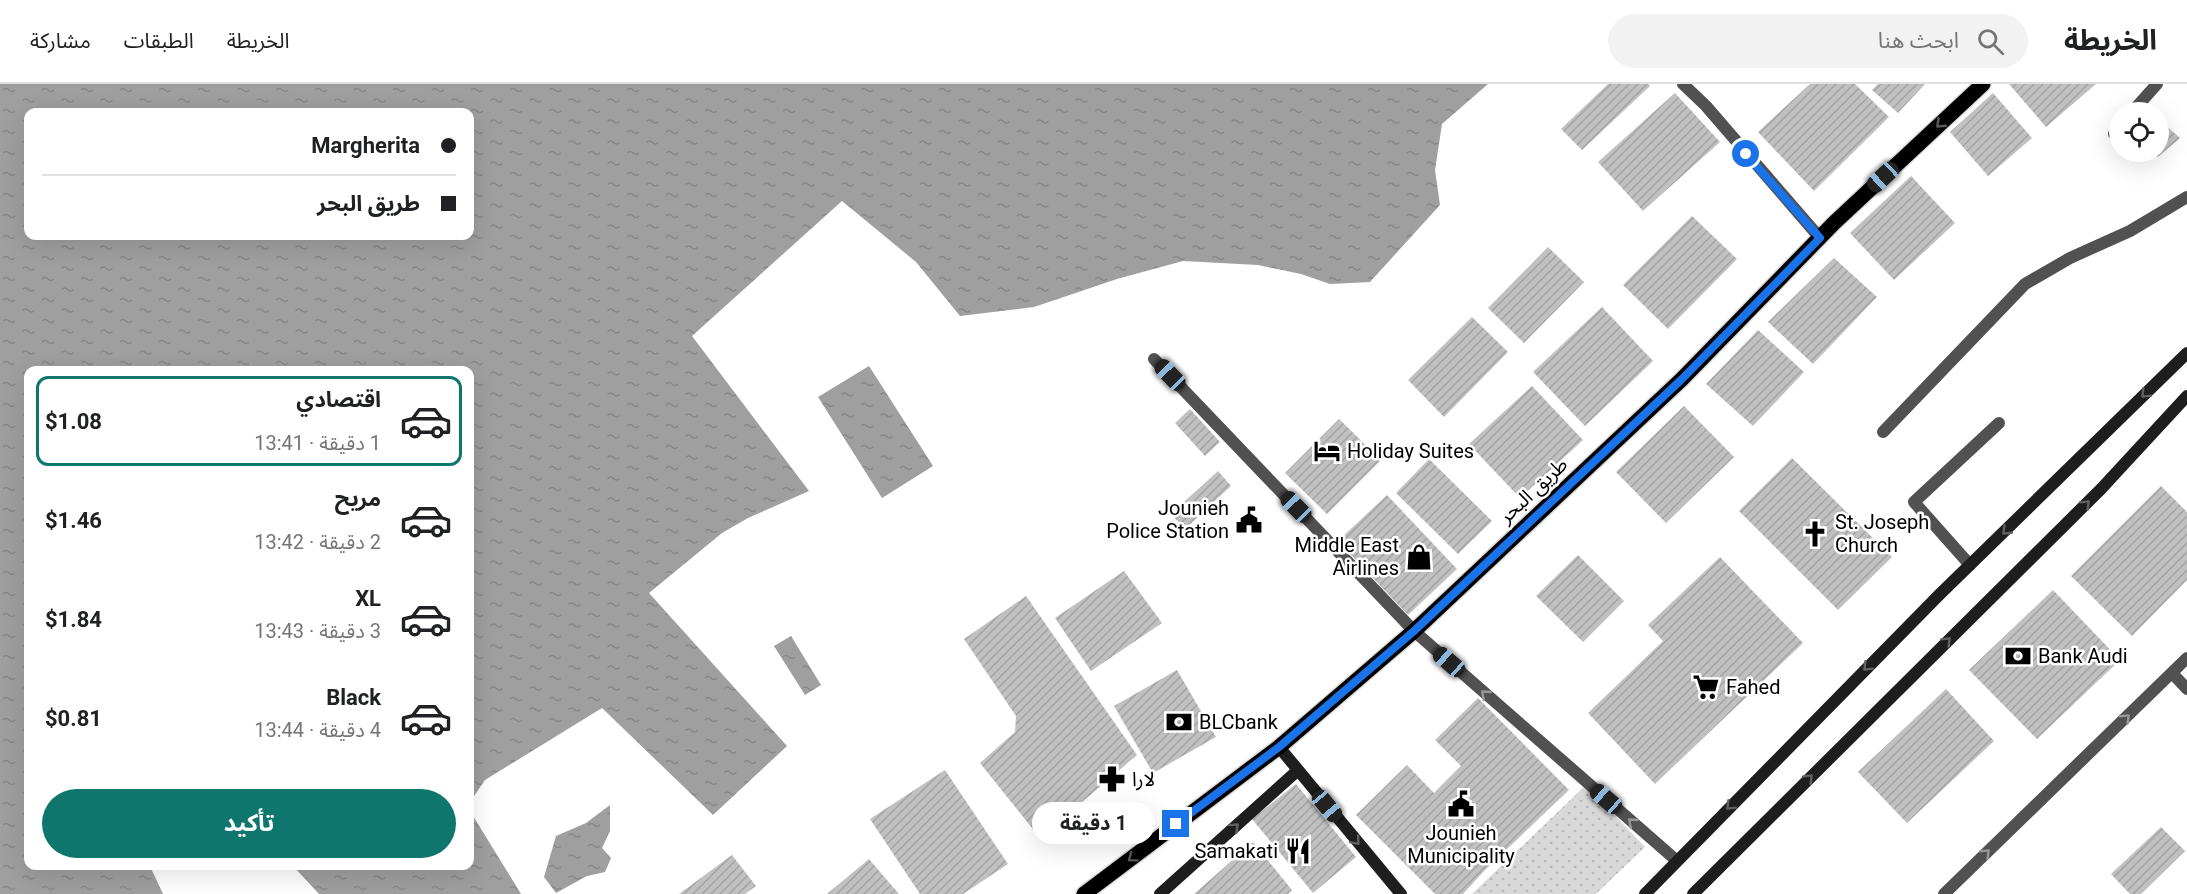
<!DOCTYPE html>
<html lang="ar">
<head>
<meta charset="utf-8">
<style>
  :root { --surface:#fff; --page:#f2f2f2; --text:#202124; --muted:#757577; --line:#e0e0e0; --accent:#0f766e }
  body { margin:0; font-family:Roboto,"Noto Sans Arabic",sans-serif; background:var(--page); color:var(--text); direction:rtl; height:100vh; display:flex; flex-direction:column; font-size:22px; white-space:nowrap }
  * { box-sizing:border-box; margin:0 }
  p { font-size:20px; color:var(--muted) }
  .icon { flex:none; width:33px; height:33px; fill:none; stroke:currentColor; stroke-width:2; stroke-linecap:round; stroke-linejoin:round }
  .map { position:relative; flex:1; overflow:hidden; direction:ltr }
  .panel { position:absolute; left:24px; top:282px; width:450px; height:504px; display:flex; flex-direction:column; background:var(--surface); border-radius:12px; box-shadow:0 6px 24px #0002; direction:rtl }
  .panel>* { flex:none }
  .banner { position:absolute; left:24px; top:24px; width:450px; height:132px; border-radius:12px; box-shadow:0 6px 24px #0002; direction:rtl; display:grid; align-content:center; height:132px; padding:0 18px; background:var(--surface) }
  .fabs { position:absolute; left:2109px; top:18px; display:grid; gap:12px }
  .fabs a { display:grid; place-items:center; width:60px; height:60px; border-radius:50%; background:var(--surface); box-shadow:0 6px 24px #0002; font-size:30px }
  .end { position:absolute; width:27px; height:27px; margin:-14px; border:8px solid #1a73e8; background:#fff; box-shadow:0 0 0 3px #fff }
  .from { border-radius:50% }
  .bubble { position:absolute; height:42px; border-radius:21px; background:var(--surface); box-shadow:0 6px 24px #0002; font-size:20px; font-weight:700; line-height:42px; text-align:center; direction:rtl }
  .car { position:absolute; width:18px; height:36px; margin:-18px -9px; border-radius:8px; box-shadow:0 0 4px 2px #0007; background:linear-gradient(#222 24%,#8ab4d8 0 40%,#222 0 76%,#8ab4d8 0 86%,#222 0) }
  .banner b { display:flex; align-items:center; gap:21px; height:57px; font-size:22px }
  .banner b+b { border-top:2px solid var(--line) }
  .banner i { width:15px; height:15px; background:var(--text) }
  ul { padding:10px 0 0; list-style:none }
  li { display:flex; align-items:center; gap:18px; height:90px; margin:0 12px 9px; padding:0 6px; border:3px solid transparent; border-radius:12px }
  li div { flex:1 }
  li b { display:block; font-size:22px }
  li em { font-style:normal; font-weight:700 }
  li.on { border-color:var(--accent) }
  li>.icon { width:54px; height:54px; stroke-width:1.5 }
  .primary-button { display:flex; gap:12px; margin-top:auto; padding:12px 18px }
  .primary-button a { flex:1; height:69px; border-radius:36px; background:var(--accent); color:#fff; font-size:24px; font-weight:700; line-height:69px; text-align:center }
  header { display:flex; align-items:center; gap:36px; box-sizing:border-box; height:84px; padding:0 30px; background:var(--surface); border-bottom:2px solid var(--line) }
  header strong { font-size:28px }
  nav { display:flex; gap:33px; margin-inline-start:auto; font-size:21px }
  .search { width:420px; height:54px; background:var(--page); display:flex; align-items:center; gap:15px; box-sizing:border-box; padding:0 21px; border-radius:33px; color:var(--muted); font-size:22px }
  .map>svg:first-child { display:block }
  .garden { fill:url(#garden-dots) }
  .water { fill:url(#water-ripples); fill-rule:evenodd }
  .building { fill:url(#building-hatch) }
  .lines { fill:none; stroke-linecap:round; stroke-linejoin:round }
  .primary-casing { stroke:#dbdbdb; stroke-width:18 }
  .lane { stroke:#515151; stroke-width:12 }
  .street { stroke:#515151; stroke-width:12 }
  .secondary { stroke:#1e1e1e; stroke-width:12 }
  .primary { stroke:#000; stroke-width:15 }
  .oneway { stroke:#595959 }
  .oneway2 { stroke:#626262 }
  .oneway3 { stroke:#979797 }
  .route { stroke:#1a73e8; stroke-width:8 }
  .labels { text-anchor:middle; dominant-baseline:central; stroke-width:5; stroke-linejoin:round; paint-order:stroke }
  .poi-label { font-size:20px; fill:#000; stroke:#fff; text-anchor:start }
  .street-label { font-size:20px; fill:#000; stroke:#fff }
</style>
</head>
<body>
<header>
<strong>الخريطة</strong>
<div class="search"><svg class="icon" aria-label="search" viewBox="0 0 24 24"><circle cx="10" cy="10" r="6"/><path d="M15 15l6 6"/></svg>ابحث هنا</div>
<nav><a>الخريطة</a><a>الطبقات</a><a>مشاركة</a></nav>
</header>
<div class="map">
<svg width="2187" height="810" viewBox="0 0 2187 810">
  <defs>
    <pattern id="garden-dots" width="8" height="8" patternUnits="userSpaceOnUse" patternTransform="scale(1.5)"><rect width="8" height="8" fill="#d8d8d8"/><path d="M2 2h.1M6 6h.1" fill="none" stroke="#b8b8b8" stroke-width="1.8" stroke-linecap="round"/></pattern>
    <pattern id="water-ripples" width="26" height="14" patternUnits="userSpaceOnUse" patternTransform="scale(1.5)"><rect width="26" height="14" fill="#9f9f9f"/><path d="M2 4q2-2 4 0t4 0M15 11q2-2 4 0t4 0" fill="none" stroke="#878787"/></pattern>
    <pattern id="building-hatch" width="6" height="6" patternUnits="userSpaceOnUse" patternTransform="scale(1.5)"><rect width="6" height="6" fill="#c0c0c0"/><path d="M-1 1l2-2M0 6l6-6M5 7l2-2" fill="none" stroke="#a3a3a3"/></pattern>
  </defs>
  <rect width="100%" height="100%" fill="#fff"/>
  <!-- garden -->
  <path class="garden" d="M1586,701L1645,763L1596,810H1472Z"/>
  <!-- water -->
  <path class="water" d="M0,0H1488L1442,40L1435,86L1440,121L1370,198L1330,200L1301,190L1258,181L1183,177L1117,195L1034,223L960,232L916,178L842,117L692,252L809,407L748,434L722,449L649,509L787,662L713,731L602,624L485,696L470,718V286H28V782H150L163,810H0ZM470,28V152H28V28Z
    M869,282L933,382L882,414L818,313Z
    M791,552L821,601L805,611L774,562Z
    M610,721V747L602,764L611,774L605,788L587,792L556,809L544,793L556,752L586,739Z
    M470,727L521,810H319L293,782H470Z"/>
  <!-- building -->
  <path class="building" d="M1608,0H1648L1650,2L1582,66L1561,45Z
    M1810,0H1855L1889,33L1814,107L1758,48Z
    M1878,0H1925L1898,29L1872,6Z
    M2009,0H2096L2046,43Z
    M1675,9L1720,58L1643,127L1598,78Z
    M1993,9L2032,54L1988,92L1950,48Z
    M2163,39L2180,54L2158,73L2151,68H2158V45Z
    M1911,92L1955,139L1894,196L1850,149Z
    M1692,132L1737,175L1668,245L1623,201Z
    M1548,163L1584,198L1524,259L1488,224Z
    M1834,174L1877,213L1813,280L1768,238Z
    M1602,223L1653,277L1585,342L1533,288Z
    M1472,233L1508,268L1444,333L1408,296Z
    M1758,246L1804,288L1753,342L1706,300Z
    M1532,302L1583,356L1520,414L1469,360Z
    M1684,322L1734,373L1666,439L1616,388Z
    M1190,325L1220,358L1205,372L1175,339Z
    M1339,335L1381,376L1327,430L1285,389Z
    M1792,374L1892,473L1838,526L1739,427Z
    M1429,375L1492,437L1458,470L1396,409Z
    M1218,387L1231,402L1185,445L1171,430Z
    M2161,402L2187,428V496L2132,552L2071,492Z
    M1387,411L1457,485L1408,531L1338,457Z
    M1578,471L1624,517L1583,558L1536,512Z
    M1720,473L1803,559L1655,700L1588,629L1663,557L1648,541Z
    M1124,487L1162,539L1091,587L1055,534Z
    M2053,506L2120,576L2037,655L1969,586Z
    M1026,512L1137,671L1040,754L980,679L1015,648L1016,632L964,555Z
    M1177,586L1216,653L1153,689L1114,622Z
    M1946,605L1994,657L1907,739L1858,688Z
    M1478,614L1569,706L1485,786L1463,810H1435L1356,731L1407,681L1434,709L1461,682L1435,656Z
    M945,686L1008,780L963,810H920L870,735Z
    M1296,700L1356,773L1313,809L1252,735Z
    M2161,743L2185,767L2141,810H2130L2111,790Z
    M1253,758L1292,806L1288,810H1194Z
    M732,771L756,802L745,810H679Z
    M869,775L899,810H827Z"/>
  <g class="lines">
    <!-- primary casing -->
    <g class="primary-casing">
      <path id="primary" d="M1084,810L1279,663L1414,547L1682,295L1834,139L1983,0"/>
    </g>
    <!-- lane -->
    <path class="lane" d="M1683,0L1706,22L1820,154
      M1883,348L2025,200L2070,174L2130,147L2187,113
      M1970,481L1914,418L1999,339"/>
    <!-- street -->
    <path class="street" d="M2132,28L2157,0
      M2114,50L2120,43
      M1154,275L1414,547L1676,776
      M2172,589L2187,605
      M1944,810L2187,574"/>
    <!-- secondary -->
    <path class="secondary" d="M1279,663L1401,810
      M1160,810L1297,687
      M1645,810L1939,511L2187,269
      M1693,810L2101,405L2187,312"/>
    <!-- primary -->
    <use href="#primary" class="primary"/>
  </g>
  <!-- one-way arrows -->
  <defs><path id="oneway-chevron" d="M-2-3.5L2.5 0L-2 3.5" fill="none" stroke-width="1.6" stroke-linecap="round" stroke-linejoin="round" transform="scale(1.5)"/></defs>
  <g class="oneway">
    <use href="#oneway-chevron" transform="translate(1940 40) rotate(137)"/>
    <use href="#oneway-chevron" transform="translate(1132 774) rotate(143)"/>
  </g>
  <g class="oneway2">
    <use href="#oneway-chevron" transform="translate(2145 310) rotate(135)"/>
    <use href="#oneway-chevron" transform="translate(2086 420) rotate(-45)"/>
    <use href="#oneway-chevron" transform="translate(2006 447) rotate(136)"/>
    <use href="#oneway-chevron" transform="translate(1947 557) rotate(-45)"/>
    <use href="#oneway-chevron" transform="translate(1867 583) rotate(135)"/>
    <use href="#oneway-chevron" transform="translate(1809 694) rotate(-45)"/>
    <use href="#oneway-chevron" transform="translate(1730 722) rotate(135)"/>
    <use href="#oneway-chevron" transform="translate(1235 743) rotate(-42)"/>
    <use href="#oneway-chevron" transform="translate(1356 757) rotate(50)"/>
  </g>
  <g class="oneway3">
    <use href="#oneway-chevron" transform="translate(1485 610) rotate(-139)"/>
    <use href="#oneway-chevron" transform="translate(2126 634) rotate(-44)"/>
    <use href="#oneway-chevron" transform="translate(1632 738) rotate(-139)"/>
    <use href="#oneway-chevron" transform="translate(1986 769) rotate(-44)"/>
  </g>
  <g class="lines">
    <!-- route -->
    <path class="route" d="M1176,740L1279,663L1414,547L1682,295L1820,154L1746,70"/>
  </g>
  <!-- icons -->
  <defs>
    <g id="hotel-bare" transform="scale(2.07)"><path d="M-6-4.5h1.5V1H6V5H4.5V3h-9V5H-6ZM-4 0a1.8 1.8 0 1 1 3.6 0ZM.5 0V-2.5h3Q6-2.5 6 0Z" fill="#000" stroke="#fff" stroke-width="2.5" paint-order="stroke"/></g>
    <g id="civic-bare" transform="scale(2.07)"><path d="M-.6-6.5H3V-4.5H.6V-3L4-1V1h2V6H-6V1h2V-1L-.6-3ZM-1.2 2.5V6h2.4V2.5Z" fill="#000" stroke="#fff" stroke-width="2.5" paint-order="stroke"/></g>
    <g id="church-bare" transform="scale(2.07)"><path d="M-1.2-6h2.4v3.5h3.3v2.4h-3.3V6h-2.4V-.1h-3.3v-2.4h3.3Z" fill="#000" stroke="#fff" stroke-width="2.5" paint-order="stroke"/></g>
    <g id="shop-bare" transform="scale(2.07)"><path d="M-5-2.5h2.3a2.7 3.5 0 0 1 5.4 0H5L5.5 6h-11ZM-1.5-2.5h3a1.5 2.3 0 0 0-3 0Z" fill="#000" stroke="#fff" stroke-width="2.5" paint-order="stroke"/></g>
    <g id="bank-bare" transform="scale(2.07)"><path d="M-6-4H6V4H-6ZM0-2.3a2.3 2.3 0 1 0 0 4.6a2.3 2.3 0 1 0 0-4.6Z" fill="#000" stroke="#fff" stroke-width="2.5" paint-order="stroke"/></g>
    <g id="supermarket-bare" transform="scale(2.07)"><path d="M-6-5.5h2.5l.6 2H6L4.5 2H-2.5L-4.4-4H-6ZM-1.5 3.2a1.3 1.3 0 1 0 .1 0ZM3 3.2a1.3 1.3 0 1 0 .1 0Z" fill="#000" stroke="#fff" stroke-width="2.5" paint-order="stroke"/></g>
    <g id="pharmacy-bare" transform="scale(2.07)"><path d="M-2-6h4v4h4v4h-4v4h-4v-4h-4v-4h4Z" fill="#000" stroke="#fff" stroke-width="2.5" paint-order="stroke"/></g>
    <g id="restaurant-bare" transform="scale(2.07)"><path d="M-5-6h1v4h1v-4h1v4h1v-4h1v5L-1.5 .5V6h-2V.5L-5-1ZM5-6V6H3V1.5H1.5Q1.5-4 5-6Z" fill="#000" stroke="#fff" stroke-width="2.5" paint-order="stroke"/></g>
  </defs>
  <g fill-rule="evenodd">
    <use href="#hotel-bare" x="1327" y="367"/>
    <use href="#civic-bare" x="1249" y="436"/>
    <use href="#church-bare" x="1815" y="450"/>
    <use href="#shop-bare" x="1419" y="473"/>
    <use href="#bank-bare" x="2018" y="572"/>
    <use href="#supermarket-bare" x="1706" y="603"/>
    <use href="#bank-bare" x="1179" y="638"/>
    <use href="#pharmacy-bare" x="1112" y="695"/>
    <use href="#civic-bare" x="1461" y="720"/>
    <use href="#restaurant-bare" x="1298" y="767"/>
  </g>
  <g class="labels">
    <!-- poi labels -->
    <g class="poi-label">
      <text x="1347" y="367">Holiday Suites</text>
      <text x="1229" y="424" text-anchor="end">Jounieh<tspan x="1229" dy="23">Police Station</tspan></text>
      <text x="1835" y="438">St. Joseph<tspan x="1835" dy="23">Church</tspan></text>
      <text x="1399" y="461" text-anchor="end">Middle East<tspan x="1399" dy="23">Airlines</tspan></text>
      <text x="2038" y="572">Bank Audi</text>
      <text x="1726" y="603">Fahed</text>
      <text x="1199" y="638">BLCbank</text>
      <text x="1132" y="695">لارا</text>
      <text x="1461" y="749" text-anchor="middle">Jounieh<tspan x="1461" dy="23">Municipality</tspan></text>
      <text x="1278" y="767" text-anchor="end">Samakati</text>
    </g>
    <!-- street labels -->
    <g class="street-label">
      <text transform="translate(1533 406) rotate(-43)">طريق البحر</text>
    </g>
  </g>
</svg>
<div class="fabs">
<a><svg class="icon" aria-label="locate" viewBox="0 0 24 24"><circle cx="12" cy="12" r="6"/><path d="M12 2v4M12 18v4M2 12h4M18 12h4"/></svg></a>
</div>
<i class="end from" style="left:1746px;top:70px"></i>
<i class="end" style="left:1176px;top:740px"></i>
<div class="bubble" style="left:1032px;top:718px;width:123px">1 دقيقة</div>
<i class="car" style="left:1883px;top:93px;rotate:227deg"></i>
<i class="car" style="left:1170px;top:291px;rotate:316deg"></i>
<i class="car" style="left:1296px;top:423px;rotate:316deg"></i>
<i class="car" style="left:1449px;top:578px;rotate:311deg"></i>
<i class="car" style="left:1606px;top:715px;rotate:311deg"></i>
<i class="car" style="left:1327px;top:722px;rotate:140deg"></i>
<div class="banner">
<b><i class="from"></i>Margherita</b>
<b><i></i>طريق البحر</b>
</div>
<section class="panel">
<ul>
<li class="on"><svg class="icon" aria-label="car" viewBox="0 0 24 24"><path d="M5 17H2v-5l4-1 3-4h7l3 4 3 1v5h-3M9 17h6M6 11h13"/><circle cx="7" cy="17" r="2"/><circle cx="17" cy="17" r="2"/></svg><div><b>اقتصادي</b><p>1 دقيقة · 13:41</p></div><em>$1.08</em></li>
<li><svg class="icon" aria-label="car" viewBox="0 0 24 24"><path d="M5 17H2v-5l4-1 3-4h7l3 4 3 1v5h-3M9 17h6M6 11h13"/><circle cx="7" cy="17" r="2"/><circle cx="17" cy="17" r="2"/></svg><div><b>مريح</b><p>2 دقيقة · 13:42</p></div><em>$1.46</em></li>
<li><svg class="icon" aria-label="car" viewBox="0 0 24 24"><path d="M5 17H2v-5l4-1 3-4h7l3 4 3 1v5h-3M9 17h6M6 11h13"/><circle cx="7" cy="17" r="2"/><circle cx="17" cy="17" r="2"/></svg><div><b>XL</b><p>3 دقيقة · 13:43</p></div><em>$1.84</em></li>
<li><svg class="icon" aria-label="car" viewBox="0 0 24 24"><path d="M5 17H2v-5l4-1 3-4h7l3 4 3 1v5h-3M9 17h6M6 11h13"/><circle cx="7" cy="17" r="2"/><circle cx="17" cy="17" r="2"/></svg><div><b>Black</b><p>4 دقيقة · 13:44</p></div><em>$0.81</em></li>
</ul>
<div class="primary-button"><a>تأكيد</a></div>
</section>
</div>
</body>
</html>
